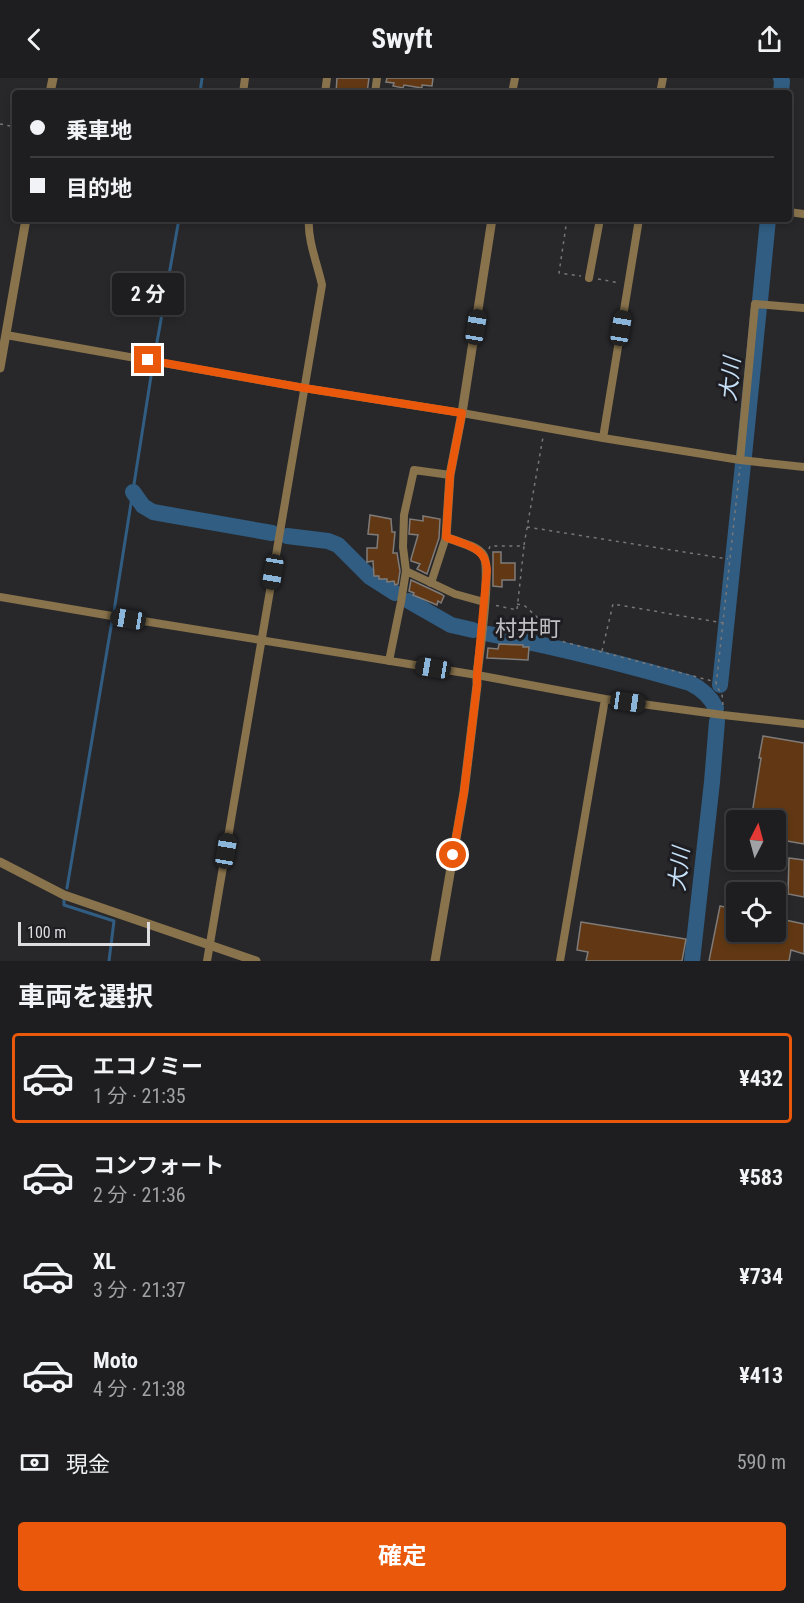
<!DOCTYPE html>
<html lang="ja">
<head>
<meta charset="utf-8">
<style>
  :root { --surface:#1e1e20; --page:#2b2b2d; --text:#f1f3f6; --muted:#a1a2a5; --line:#3c3c3e; --accent:#ea580c }
  body { margin:0; font-family:"Roboto Condensed","Noto Sans JP",sans-serif; background:var(--page); color:var(--text); height:100vh; display:flex; flex-direction:column; font-size:22px; white-space:nowrap }
  * { box-sizing:border-box; margin:0 }
  p { font-size:20px; color:var(--muted) }
  .icon { flex:none; width:33px; height:33px; fill:none; stroke:currentColor; stroke-width:2; stroke-linecap:round; stroke-linejoin:round }
  .map { position:relative; height:883px; overflow:hidden }
  .sheet { display:flex; flex-direction:column; background:var(--surface); flex:1 }
  .sheet>* { flex:none }
  .banner { position:absolute; left:12px; top:12px; width:780px; height:132px; border-radius:6px; box-shadow:0 3px 9px #0003,0 0 0 2px var(--line); display:grid; align-content:center; height:132px; padding:0 18px; background:var(--surface) }
  .needle { width:39px; rotate:6deg }
  .controls { position:absolute; left:726px; top:732px; display:grid; gap:12px }
  .controls a { display:grid; place-items:center; width:60px; height:60px; border-radius:6px; background:var(--surface); box-shadow:0 3px 9px #0003,0 0 0 2px var(--line); font-size:30px }
  .scale { position:absolute; left:18px; bottom:15px; width:132px; box-sizing:border-box; padding-left:6px; border:3px solid #dedee0; border-top:0; font-size:16px; line-height:21px; white-space:nowrap; color:#dedee0; -webkit-text-stroke:4px #1e1e22; paint-order:stroke }
  .end { position:absolute; width:27px; height:27px; margin:-14px; border:8px solid #ea580c; background:#fff; box-shadow:0 0 0 3px #fff }
  .from { border-radius:50% }
  .bubble { position:absolute; height:42px; border-radius:6px; background:var(--surface); box-shadow:0 3px 9px #0003,0 0 0 2px var(--line); font-size:20px; font-weight:700; line-height:42px; text-align:center }
  .car { position:absolute; width:18px; height:36px; margin:-18px -9px; border-radius:8px; box-shadow:0 0 4px 2px #0007; background:linear-gradient(#222 24%,#8ab4d8 0 40%,#222 0 76%,#8ab4d8 0 86%,#222 0) }
  .banner b { display:flex; align-items:center; gap:21px; height:57px; font-size:22px }
  .banner b+b { border-top:2px solid var(--line) }
  .banner i { width:15px; height:15px; background:var(--text) }
  ul { padding:0; list-style:none }
  li { display:flex; align-items:center; gap:18px; height:90px; margin:0 12px 9px; padding:0 6px; border:3px solid transparent; border-radius:6px }
  li div { flex:1 }
  li b { display:block; font-size:22px }
  li em { font-style:normal; font-weight:700 }
  li.on { border-color:var(--accent) }
  li>.icon { width:54px; height:54px; stroke-width:1.5 }
  h2 { padding:0 18px; font-size:27px; line-height:72px }
  .pay { display:flex; align-items:center; gap:15px; height:66px; padding:0 18px; font-size:22px }
  .pay p { margin-inline-start:auto }
  .primary-button { display:flex; gap:12px; margin-top:auto; padding:12px 18px }
  .primary-button a { flex:1; height:69px; border-radius:6px; background:var(--accent); color:#fff; font-size:24px; font-weight:700; line-height:69px; text-align:center }
  header { display:flex; justify-content:space-between; align-items:center; height:78px; padding:0 18px; background:var(--surface); font-size:27px; font-weight:700 }
  .map>svg:first-child { display:block }
  .lines { fill:none; stroke-linecap:round; stroke-linejoin:round }
  .stream { stroke:#305d81; stroke-width:3 }
  .river { stroke:#305d81; stroke-width:16 }
  .building { fill:#613813; stroke:#7f7b79; stroke-width:1.5 }
  .path { stroke:#777779; stroke-width:1.5; stroke-dasharray:3 4.5; stroke-linecap:butt }
  .minor { stroke:#88734c; stroke-width:8 }
  .tertiary { stroke:#88734c; stroke-width:9 }
  .route { stroke:#ea580c; stroke-width:8 }
  .labels { text-anchor:middle; dominant-baseline:central; stroke-width:6; stroke-linejoin:round; paint-order:stroke }
  .water-label { font-size:22px; font-style:italic; fill:#c5e0f7; stroke:#1e1e22 }
  .neighbourhood-label { font-size:22px; fill:#c0c0c4; stroke:#1e1e22 }
</style>
</head>
<body>
<header><svg class="icon" aria-label="back" viewBox="0 0 24 24"><path d="M15 5l-7 7 7 7"/></svg>Swyft<svg class="icon" aria-label="share" viewBox="0 0 24 24"><path d="M12 15V3M7 8l5-5 5 5M5 13v7h14v-7"/></svg></header>
<div class="map">
<svg width="804" height="883" viewBox="0 0 804 883">
  <rect width="100%" height="100%" fill="#28282b"/>
  <g class="lines">
    <!-- stream -->
    <path class="stream" d="M200,15L202,0
      M114,533L152,292L179,141
      M67,810L112,543
      M64,822V827L114,843L109,883"/>
    <!-- river -->
    <path class="river" d="M781,0L782,3L781,15
      M760,223L768,141
      M744,378L759,229
      M133,414L143,428L153,434L272,455
      M287,458L328,463L338,467L370,499L395,515
      M409,523L451,547L473,552
      M489,556C557,569 624,586 690,605C702,611 710,618 716,630
      M720,607L743,386
      M692,883L712,704L717,643"/>
  </g>
  <!-- building -->
  <path class="building" d="M337,0H369L367,15H336Z
    M387,0H433L432,8L422,7V10L404,7L403,10L393,8L394,5L386,4Z
    M370,437L391,441L392,454H395L393,475H397L400,493L398,506L395,507L394,503L387,504V501H379V498H374L373,483L367,484V470H377L378,457L368,456Z
    M423,438L440,441L439,460L427,496L417,491L420,486L411,483V481L418,457L409,456L410,441L423,443Z
    M493,474H501V485H515V502H502V509L493,508Z
    M411,502L441,516L444,518L441,525L438,523L437,527L413,517L414,515L409,513Z
    M499,566L523,567V569H529L528,582L487,580L488,570L498,571Z
    M763,658L804,665V766L776,761V742H751L761,680H759Z
    M789,780L804,782V819L788,816Z
    M720,828L736,831V854H776V840L804,846V876L791,872L789,883H709Z
    M581,844L686,861L682,883H586L588,874L577,872Z"/>
  <g class="lines">
    <!-- path -->
    <path class="path" d="M0,46L15,49
      M567,141L559,195L581,198
      M598,201L620,205
      M527,449L728,481
      M524,467L543,359
      M489,471L490,468H524L517,532L494,527
      M517,526L525,528L564,564L716,604
      M602,573L613,526L723,545
      M723,627L722,616L716,608L740,389"/>
    <!-- minor -->
    <path class="minor" d="M243,15L245,0
      M325,15L327,0
      M375,15L377,0
      M512,15L515,0
      M660,15L663,0
      M789,134L804,136
      M589,200L600,141
      M6,257L304,310L462,335L603,360L740,382L804,389
      M603,360L639,141
      M740,382L755,226L804,230
      M450,397L414,392L404,437L403,469L406,493L455,516L484,524
      M431,505L446,459
      M0,519L106,537L477,597L605,621L723,637L804,646
      M389,583L401,524L406,493
      M207,883L322,207C318,188 307,161 309,141
      M560,883L605,621"/>
    <!-- tertiary -->
    <path class="tertiary" d="M50,15L53,0
      M0,290L26,141
      M0,784L64,817L256,883
      M435,883L464,714L477,607V597C479,578 492,488 483,477C476,467 457,464 446,459L450,397L462,335L492,141"/>
  </g>
  <g class="lines">
    <!-- route -->
    <path class="route" d="M148,282L304,310L462,335L450,397L446,459C464,467 486,468 487,492L477,597V607L464,714L453,777"/>
  </g>
  <g class="labels">
    <!-- water labels -->
    <g class="water-label">
      <text transform="translate(730 301) rotate(-84)">大川</text>
      <text transform="translate(679 791) rotate(-84)">大川</text>
    </g>
    <!-- neighbourhood labels -->
    <g class="neighbourhood-label">
      <text x="528" y="550">村井町</text>
    </g>
  </g>
</svg>
<div class="controls">
<a><svg class="needle" viewBox="-14 -14 28 28"><path d="M0-13l5 13h-10z" fill="#e53935"/><path d="M0 13l5-13h-10z" fill="#a1a2a5"/></svg></a>
<a><svg class="icon" aria-label="locate" viewBox="0 0 24 24"><circle cx="12" cy="12" r="6"/><path d="M12 2v4M12 18v4M2 12h4M18 12h4"/></svg></a>
</div>
<div class="scale">100 m</div>
<i class="end from" style="left:453px;top:777px"></i>
<i class="end" style="left:148px;top:282px"></i>
<div class="bubble" style="left:112px;top:195px;width:72px">2 分</div>
<i class="car" style="left:476px;top:249px;rotate:9deg"></i>
<i class="car" style="left:621px;top:250px;rotate:9deg"></i>
<i class="car" style="left:273px;top:494px;rotate:189deg"></i>
<i class="car" style="left:128px;top:541px;rotate:279deg"></i>
<i class="car" style="left:433px;top:590px;rotate:279deg"></i>
<i class="car" style="left:628px;top:624px;rotate:98deg"></i>
<i class="car" style="left:226px;top:773px;rotate:10deg"></i>
<div class="banner">
<b><i class="from"></i>乗車地</b>
<b><i></i>目的地</b>
</div>
</div>
<section class="sheet">
<h2>車両を選択</h2>
<ul>
<li class="on"><svg class="icon" aria-label="car" viewBox="0 0 24 24"><path d="M5 17H2v-5l4-1 3-4h7l3 4 3 1v5h-3M9 17h6M6 11h13"/><circle cx="7" cy="17" r="2"/><circle cx="17" cy="17" r="2"/></svg><div><b>エコノミー</b><p>1 分 · 21:35</p></div><em>¥432</em></li>
<li><svg class="icon" aria-label="car" viewBox="0 0 24 24"><path d="M5 17H2v-5l4-1 3-4h7l3 4 3 1v5h-3M9 17h6M6 11h13"/><circle cx="7" cy="17" r="2"/><circle cx="17" cy="17" r="2"/></svg><div><b>コンフォート</b><p>2 分 · 21:36</p></div><em>¥583</em></li>
<li><svg class="icon" aria-label="car" viewBox="0 0 24 24"><path d="M5 17H2v-5l4-1 3-4h7l3 4 3 1v5h-3M9 17h6M6 11h13"/><circle cx="7" cy="17" r="2"/><circle cx="17" cy="17" r="2"/></svg><div><b>XL</b><p>3 分 · 21:37</p></div><em>¥734</em></li>
<li><svg class="icon" aria-label="car" viewBox="0 0 24 24"><path d="M5 17H2v-5l4-1 3-4h7l3 4 3 1v5h-3M9 17h6M6 11h13"/><circle cx="7" cy="17" r="2"/><circle cx="17" cy="17" r="2"/></svg><div><b>Moto</b><p>4 分 · 21:38</p></div><em>¥413</em></li>
</ul>
<div class="pay"><svg class="icon" aria-label="cash" viewBox="0 0 24 24"><path d="M3 7h18v10H3z"/><circle cx="12" cy="12" r="2"/></svg>現金<p>590 m</p></div>
<div class="primary-button"><a>確定</a></div>
</section>
</body>
</html>
